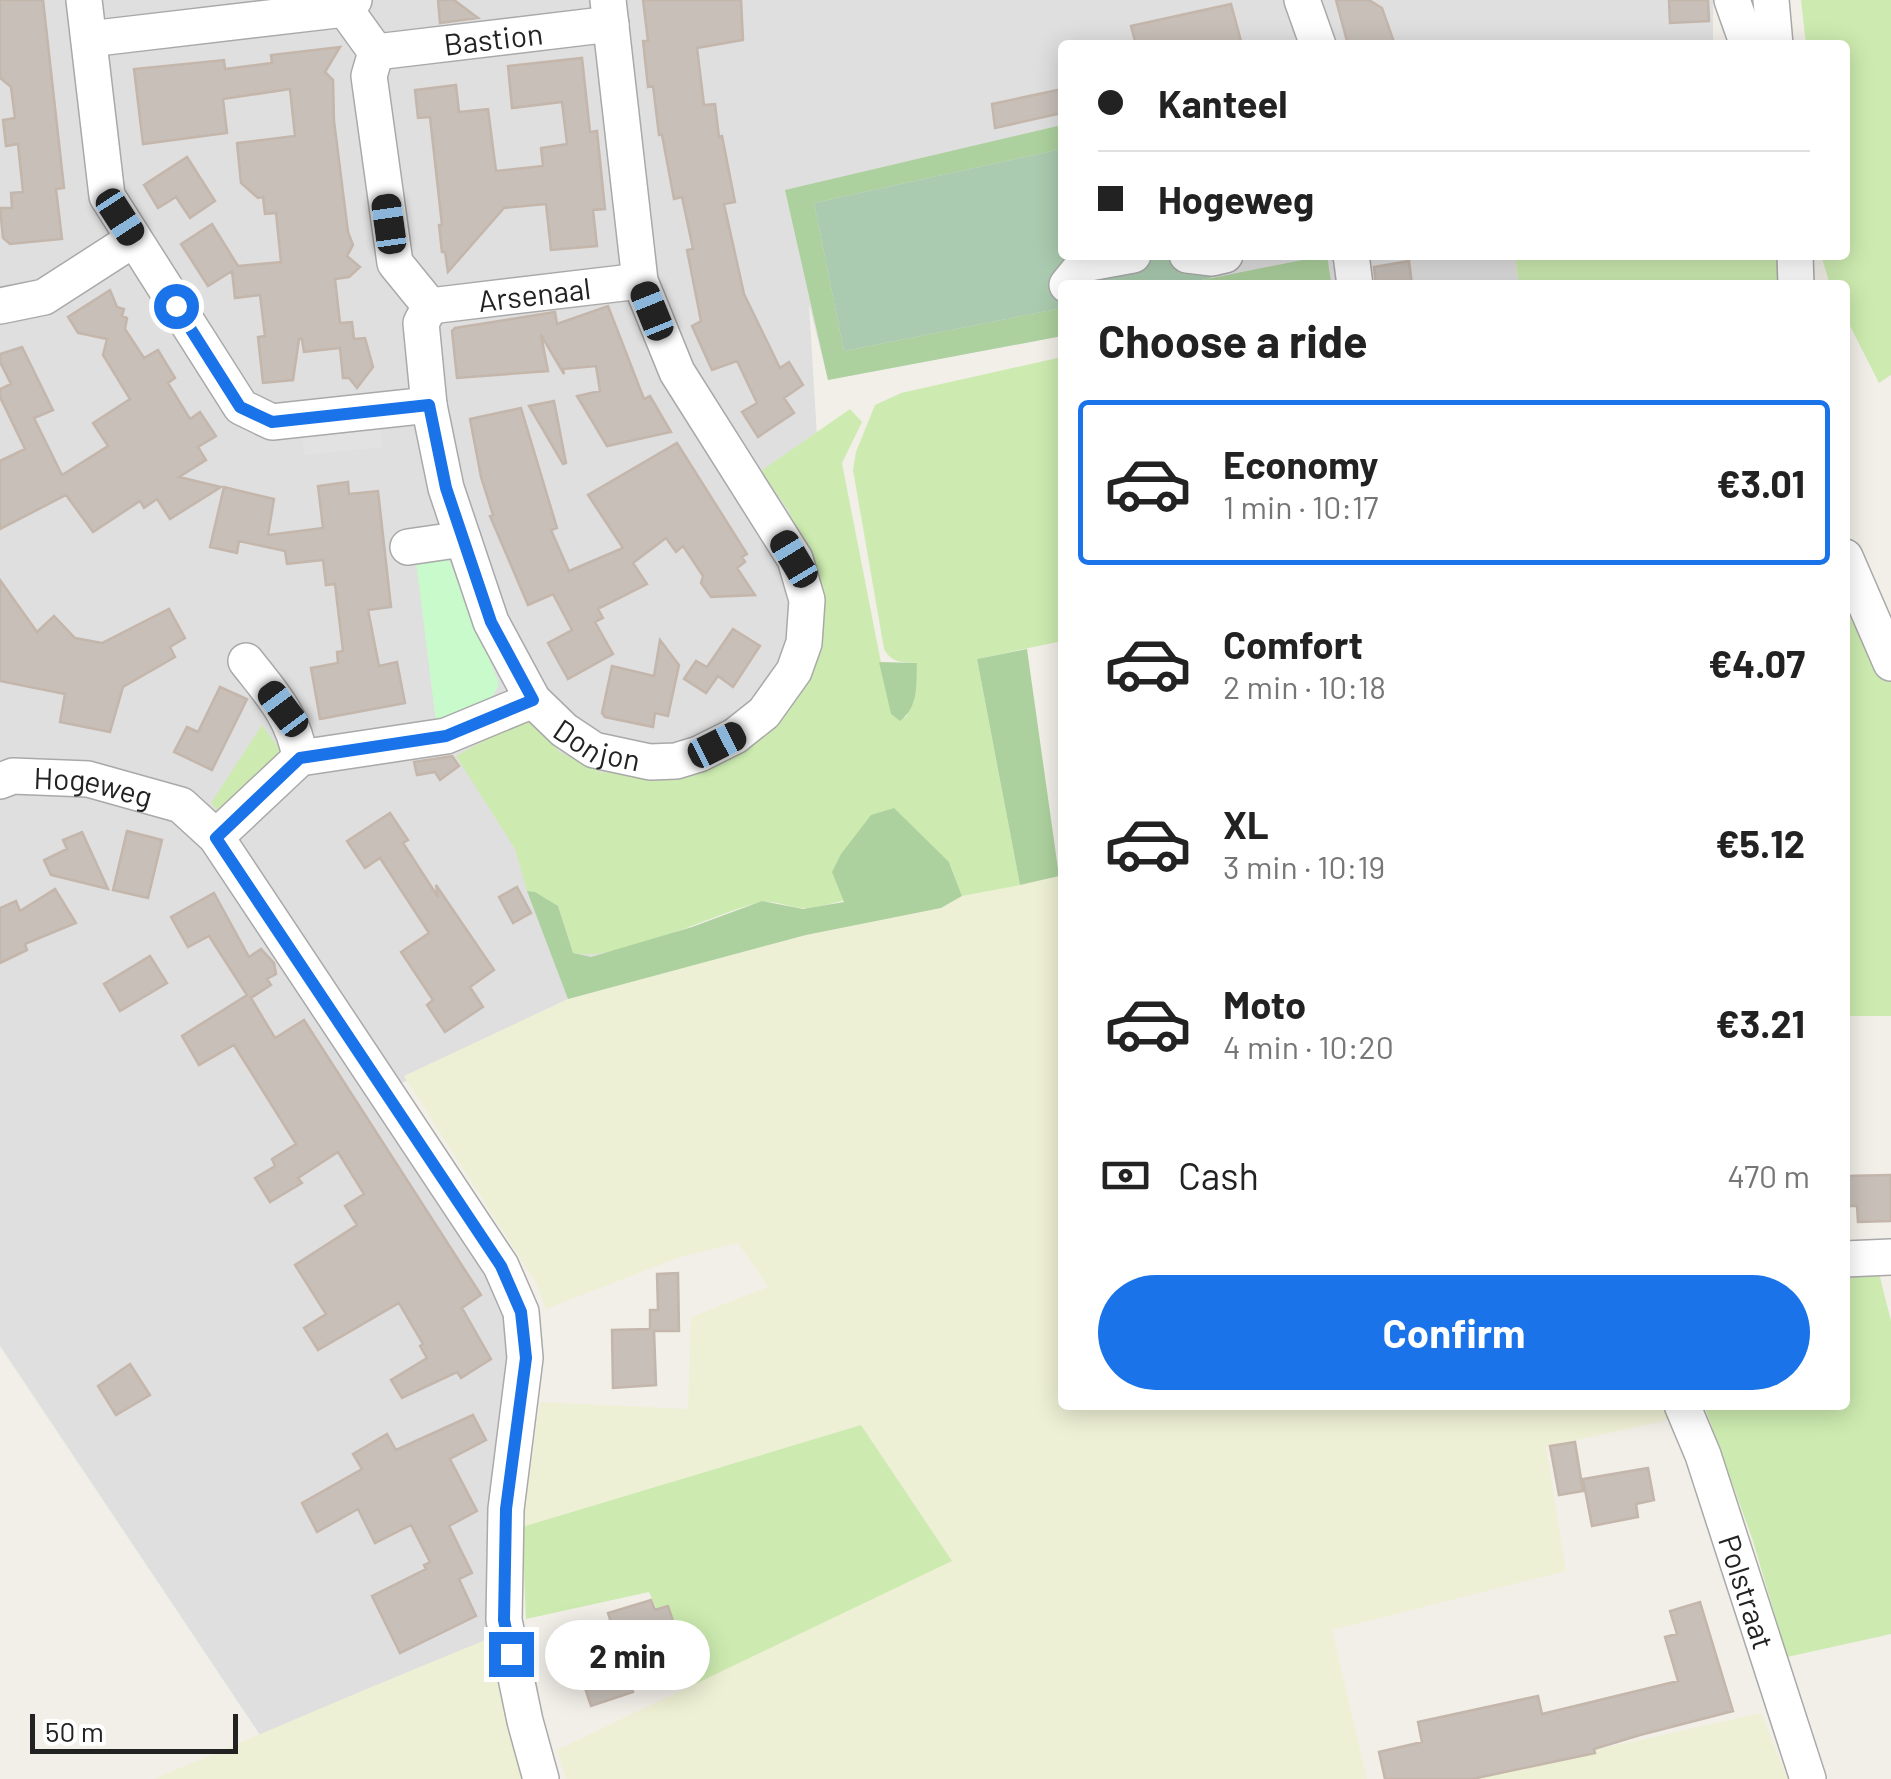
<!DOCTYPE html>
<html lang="en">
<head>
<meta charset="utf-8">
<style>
  :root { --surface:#fff; --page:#f6f6f6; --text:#222; --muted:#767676; --line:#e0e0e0; --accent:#1a73e8 }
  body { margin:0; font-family:Barlow,sans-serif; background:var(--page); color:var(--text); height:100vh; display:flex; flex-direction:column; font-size:38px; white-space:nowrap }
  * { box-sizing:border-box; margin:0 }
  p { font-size:32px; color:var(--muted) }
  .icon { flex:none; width:55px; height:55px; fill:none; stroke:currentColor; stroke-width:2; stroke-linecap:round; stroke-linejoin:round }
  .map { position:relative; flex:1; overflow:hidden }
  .sheet { position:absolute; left:1058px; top:280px; width:792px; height:1130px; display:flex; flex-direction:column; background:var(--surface); border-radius:10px; box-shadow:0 5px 25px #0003 }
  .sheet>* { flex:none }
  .hud { position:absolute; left:1058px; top:40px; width:792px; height:220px; border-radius:10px; box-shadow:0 5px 25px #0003; display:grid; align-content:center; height:220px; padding:0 40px; background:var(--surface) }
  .scale { position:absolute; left:30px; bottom:25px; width:208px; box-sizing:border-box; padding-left:10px; border:5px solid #222; border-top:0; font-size:28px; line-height:35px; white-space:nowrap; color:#222; -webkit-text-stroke:8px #fff; paint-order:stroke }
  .end { position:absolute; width:45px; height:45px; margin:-22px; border:12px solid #1a73e8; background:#fff; box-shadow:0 0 0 5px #fff }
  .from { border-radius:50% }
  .bubble { position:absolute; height:70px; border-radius:35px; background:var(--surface); box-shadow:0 5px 25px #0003; font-size:32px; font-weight:700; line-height:70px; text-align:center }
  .car { position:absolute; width:30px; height:60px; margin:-30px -15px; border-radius:12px; box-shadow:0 0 8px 2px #0007; background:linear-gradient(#222 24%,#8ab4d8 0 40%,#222 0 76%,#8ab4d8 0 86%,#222 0) }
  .hud b { display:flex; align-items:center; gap:35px; height:95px; font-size:38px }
  .hud b+b { border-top:2px solid var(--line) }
  .hud i { width:25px; height:25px; background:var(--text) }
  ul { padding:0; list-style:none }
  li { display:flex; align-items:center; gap:30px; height:165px; margin:0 20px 15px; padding:0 20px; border:5px solid transparent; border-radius:10px }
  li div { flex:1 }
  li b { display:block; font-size:38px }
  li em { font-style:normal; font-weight:700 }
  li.on { border-color:var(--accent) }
  li>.icon { width:90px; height:90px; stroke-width:1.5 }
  h2 { padding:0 40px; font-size:45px; line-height:120px }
  .pay { display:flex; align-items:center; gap:25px; height:110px; padding:0 40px; font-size:38px }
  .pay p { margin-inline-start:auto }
  .action { display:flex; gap:20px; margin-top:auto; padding:20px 40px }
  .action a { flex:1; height:115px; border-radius:60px; background:var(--accent); color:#fff; font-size:40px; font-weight:700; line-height:115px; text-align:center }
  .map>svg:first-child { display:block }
  .residential { fill:#e0dfdf }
  .farmland { fill:#eef0d5 }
  .grass { fill:#cdebb0 }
  .forest { fill:#add19e }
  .cemetery { fill:#aacbaf }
  .park { fill:#c8facc }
  .parking { fill:#e2e2e2 }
  .building { fill:#c7bfb8; stroke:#c4b6ab; stroke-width:2.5 }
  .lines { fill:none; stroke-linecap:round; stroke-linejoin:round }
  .minor-casing { stroke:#a9a9a9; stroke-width:38 }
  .minor { stroke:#fff; stroke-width:35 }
  .route { stroke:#1a73e8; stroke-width:12 }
  .labels { text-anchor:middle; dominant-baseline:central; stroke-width:8; stroke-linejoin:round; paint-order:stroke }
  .street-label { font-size:30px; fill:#222; stroke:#fff }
</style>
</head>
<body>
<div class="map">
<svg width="1891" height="1779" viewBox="0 0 1891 1779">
  <rect width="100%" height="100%" fill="#f2efe9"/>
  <!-- residential -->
  <path class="residential" d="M0,0H1713V45H1062V255H1515L1519,285H1332L1330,282L1315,285H1062V336L828,380L809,304L831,668L588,1010L373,1094L503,1298L510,1344L498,1429L488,1581L492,1657L270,1750L0,1346Z"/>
  <!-- farmland -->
  <path class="farmland" d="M1059,876L1062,893V1405H1665L1672,1419L1546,1447L1566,1571L1332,1630L1367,1779H566L557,1750L951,1560L861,1425L522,1527L540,1402L688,1409L691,1317L768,1287L738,1243L680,1257L546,1309L536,1283L404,1076L568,999L806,935L941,908L962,896Z
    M495,1636L531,1779H154L369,1688Z
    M1761,1713L1788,1779H1472L1604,1748Z"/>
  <!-- grass -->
  <path class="grass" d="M1801,0H1891V375L1879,383L1845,316V285H1830L1821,255H1845V45H1806Z
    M1515,255H1778L1786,285H1519Z
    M1062,357V641L977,659L1020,885L962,896L950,864C904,880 858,900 810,908C792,910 774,898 757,903C711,915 615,963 573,953L558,906L535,892L527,891L515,849L456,756L526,717L555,741L558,751L602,773L616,769L632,771L803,688L819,655L822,625L788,521L790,513L761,471L850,409L862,422L842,463L891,714L900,720L907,716L917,663C901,662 892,663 884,649L853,470L856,452L875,405L901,393Z
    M1845,578L1891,678V1016H1845Z
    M262,725L282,752L220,814L211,803Z
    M1845,1269H1878L1891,1321V1634L1787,1657L1753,1541L1704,1405H1845Z
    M861,1425L952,1561L691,1686L649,1592L526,1619L522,1527Z"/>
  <!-- forest -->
  <path class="forest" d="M1062,125V149L814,203L844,351L1062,308V336L828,380L785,190Z
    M1327,255L1331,282L1315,285H1177Z
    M1027,649L1059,876L1020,885L977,659Z
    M879,662L917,663C916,684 919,707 900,721L891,714Z
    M894,808L949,862L962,896L941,908L806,935L568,999L527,891L535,892L558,906L573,953L591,957L692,927L762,901L803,909L844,902L832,872L841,854L871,815Z"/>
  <!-- cemetery -->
  <path class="cemetery" d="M1062,149V255H1206L1211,278L1177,285H1062V308L844,351L814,203Z"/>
  <!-- park -->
  <path class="park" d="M447,555L499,683C493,709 458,713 436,722L416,561Z"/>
  <!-- parking -->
  <path class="parking" d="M380,426L383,447L304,455L302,433Z"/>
  <!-- building -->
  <path class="building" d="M0,0H43L64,188L56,189L62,239L10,244L3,238L0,208H12L11,193L23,192L18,144L6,146L3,120L15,118L11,87L0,78Z
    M438,0H454L478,18L440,23Z
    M643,0H741L743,40L697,48L704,105L715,104L719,137L722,136L735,202L724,204L744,294L780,368L789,362L803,385L784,398L794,413L758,437L742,412L757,403L737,361L712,370L692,326L701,321L687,250L693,249L682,197L674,199L662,135H659L653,86L648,87L643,41H648Z
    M1336,0H1369L1382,8L1395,45H1348Z
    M1669,0H1708L1709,21L1670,23Z
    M1231,4L1241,41L1226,45H1136L1131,26Z
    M340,47L325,72L333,80L334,121L348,232L353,245L347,256L360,267L349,277L335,279L340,323L352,322L354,339L365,338L373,367L357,388L349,378H343L340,348L304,352L302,339H299L293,380L263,383L258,337L265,336L260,295L235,298L232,271L208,286L181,244L212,224L238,266L281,262L276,213L265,214L263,197L258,198L241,183L237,143L295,136L290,89L223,99L227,133L143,144L134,69L224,60L225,69L272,63L271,55Z
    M582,58L590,132L597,131L605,209L593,210L597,246L551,250L546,204L504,208L448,272L445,252H442L439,225H442L430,117L418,118L415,90L456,85L459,112L488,109L496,171L543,166L541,148L567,144L562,102L512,108L508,66Z
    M1062,89V113L995,128L992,104Z
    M187,157L215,201L190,218L176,197L158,208L144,185Z
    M1409,261L1412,285H1376L1374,267Z
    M110,290L117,307L124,309L122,316L127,318L125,329L144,358L158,350L175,378L168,383L190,419L200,412L216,436L198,447L206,460L179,477L221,487L170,519L157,499L144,508L140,501L93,532L66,495L0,529V461L25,449L0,397V389L11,384L0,362V354L22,347L53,410L34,418L62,475L108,446L93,423L130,399L103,355L107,339L78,333L68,317Z
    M608,306L644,399L650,396L671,432L607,446L577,396L600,391L596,366L563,369L564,374L541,335L548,371L457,378L452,331L455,328L555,312L557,324Z
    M554,401L566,463L563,464L529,406Z
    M521,408L557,528L551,530L569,571L623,548L588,495L677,443L747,554L742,557L745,562L737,568L755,595L711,597L701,583L703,576L683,546L676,552L666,538L633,563L647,584L598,609L603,618L595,622L613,654L568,679L548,643L572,630L553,594L528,605L490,516L493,515L481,477L470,419Z
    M348,482L349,494L378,491L391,607L368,610L379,666L397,662L405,703L320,719L311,668L338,663L337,652L343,651L335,584L326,585L323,560L287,564L285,551L239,541L237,553L210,547L224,487L274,499L268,535L323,528L318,486Z
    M0,580L37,632L54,616L75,638L102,643L169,609L185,638L170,647L175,657L123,687L110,732L60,722L65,694L0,681Z
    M733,629L760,646L733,687L718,676L706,693L684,679L696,661L707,667Z
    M660,640L679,665L668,716L655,713L653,727L605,717L602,713L612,666L654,676Z
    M220,687L247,699L212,770L174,752L187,727L198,732Z
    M452,756L459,766L440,780L435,772L417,775L414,762Z
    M390,813L408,840L403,843L438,897L436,885L494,970L470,987L483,1007L445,1032L427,1005L433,1000L401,952L429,933L380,858L365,868L347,841Z
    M127,831L162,840L148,898L113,890Z
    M82,832L108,889L51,875L44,860L67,849L63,840Z
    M517,887L531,913L513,923L499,897Z
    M55,889L76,923L25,944L27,950L0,963V908L16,901L20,911Z
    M214,893L249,957L261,949L274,963L276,974L267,979L271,985L251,998L275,1038L304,1020L481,1295L462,1308L491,1359L461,1378L457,1372L402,1398L391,1380L427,1358L420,1346L423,1344L399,1303L318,1350L304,1328L326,1314L295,1265L357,1225L345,1206L364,1194L338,1152L298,1178L302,1183L270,1202L255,1178L275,1166L272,1159L296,1144L234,1045L199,1065L182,1036L247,995L209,936L188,947L171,917Z
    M150,956L167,983L120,1011L104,984Z
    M1891,1175V1221L1858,1222L1857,1206H1845V1176Z
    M678,1273L679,1331H654L656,1385L613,1388L612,1330L650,1329V1310H658L657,1274Z
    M130,1364L150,1395L116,1415L98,1386Z
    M473,1415L486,1440L450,1459L477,1511L449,1526L472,1573L459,1579L476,1616L400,1653L372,1596L426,1569L424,1565L430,1562L411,1525L375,1543L358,1509L317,1532L302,1503L362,1469L353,1454L387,1434L396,1450Z
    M1575,1442L1583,1491L1559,1495L1550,1446Z
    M1648,1468L1654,1500L1636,1504L1638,1517L1592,1526L1583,1479Z
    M651,1600L655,1610L668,1606L676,1630L620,1650L608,1613Z
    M1700,1602L1733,1711L1640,1735L1594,1749L1595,1753L1472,1779H1385L1379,1752L1422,1742L1418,1722L1538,1696L1542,1714L1678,1681L1665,1637L1677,1634L1670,1611Z
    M625,1665L633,1692L591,1706L582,1679Z"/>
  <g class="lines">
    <!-- minor casing -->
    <g class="minor-casing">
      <g id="minor">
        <path d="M84,0L107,196L241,407L272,422L429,405"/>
        <path id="s1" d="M354,0L345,9L376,52L369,76L395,263L430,306L421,323L429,405L446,488L491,622L533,700L564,730L594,750L650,762L676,761L699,754L735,736L764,713L794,671L804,643L807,600L795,559L677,372L640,281L608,0"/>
        <path d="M1302,0L1318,45"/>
        <path d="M1732,0L1748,45"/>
        <path d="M1771,0L1775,45"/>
        <path d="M89,39L345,9"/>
        <path id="s2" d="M376,52L611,24"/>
        <path d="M1187,255L1212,258L1225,255"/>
        <path d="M1351,255L1355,285"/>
        <path d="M1795,255L1796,285"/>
        <path d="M1067,285L1084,264L1133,255"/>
        <path d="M0,306L44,297L134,239"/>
        <path id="s3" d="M430,306L640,281"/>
        <path d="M408,547L463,539"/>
        <path d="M1845,557L1891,663"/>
        <path d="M246,661C271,693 294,717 300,758"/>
        <path id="s4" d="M0,781L13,776L88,779L181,805L216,837L501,1266L521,1312L525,1358L506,1509L504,1620L525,1721L541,1779"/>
        <path d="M216,837L300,758L446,736L533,700"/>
        <path d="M1845,1259L1891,1257"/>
        <path id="s5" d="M1682,1405L1703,1455L1808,1779"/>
      </g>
    </g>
    <!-- minor -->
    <use href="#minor" class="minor"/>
  </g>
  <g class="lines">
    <!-- route -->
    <path class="route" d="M176,306L240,407L272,422L429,405L446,488L491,622L533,700L446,736L300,758L216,838L501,1266L521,1312L526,1358L506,1509L504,1620L511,1654"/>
  </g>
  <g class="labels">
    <!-- street labels -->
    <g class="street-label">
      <text stroke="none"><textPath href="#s2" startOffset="118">Bastion</textPath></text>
      <text stroke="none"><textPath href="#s3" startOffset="105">Arsenaal</textPath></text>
      <text stroke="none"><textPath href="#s1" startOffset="832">Donjon</textPath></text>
      <text stroke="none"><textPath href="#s4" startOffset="95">Hogeweg</textPath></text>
      <text stroke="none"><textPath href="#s5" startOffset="198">Polstraat</textPath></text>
    </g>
  </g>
</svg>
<div class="scale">50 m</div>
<i class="end from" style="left:176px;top:306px"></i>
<i class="end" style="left:511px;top:1654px"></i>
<div class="bubble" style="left:545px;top:1620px;width:165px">2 min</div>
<i class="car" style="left:120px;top:217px;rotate:147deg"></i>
<i class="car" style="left:389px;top:224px;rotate:352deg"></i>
<i class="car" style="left:652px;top:311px;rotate:338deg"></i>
<i class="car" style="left:794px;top:559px;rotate:329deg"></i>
<i class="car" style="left:283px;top:709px;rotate:323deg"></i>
<i class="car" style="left:717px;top:745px;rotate:63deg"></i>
<div class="hud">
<b><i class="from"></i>Kanteel</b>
<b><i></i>Hogeweg</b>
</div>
<section class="sheet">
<h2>Choose a ride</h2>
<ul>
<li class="on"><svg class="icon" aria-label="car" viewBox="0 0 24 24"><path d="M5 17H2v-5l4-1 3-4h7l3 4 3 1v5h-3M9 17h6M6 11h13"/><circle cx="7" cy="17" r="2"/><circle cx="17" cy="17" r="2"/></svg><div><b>Economy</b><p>1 min · 10:17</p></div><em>€3.01</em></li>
<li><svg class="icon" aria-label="car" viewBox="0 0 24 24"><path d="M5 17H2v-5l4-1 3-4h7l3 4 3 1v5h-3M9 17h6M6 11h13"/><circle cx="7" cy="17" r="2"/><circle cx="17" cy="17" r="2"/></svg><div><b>Comfort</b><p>2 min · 10:18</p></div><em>€4.07</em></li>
<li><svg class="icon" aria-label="car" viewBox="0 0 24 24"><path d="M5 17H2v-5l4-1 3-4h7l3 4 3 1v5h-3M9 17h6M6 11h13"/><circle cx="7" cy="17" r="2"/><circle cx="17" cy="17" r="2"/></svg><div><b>XL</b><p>3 min · 10:19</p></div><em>€5.12</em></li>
<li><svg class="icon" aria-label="car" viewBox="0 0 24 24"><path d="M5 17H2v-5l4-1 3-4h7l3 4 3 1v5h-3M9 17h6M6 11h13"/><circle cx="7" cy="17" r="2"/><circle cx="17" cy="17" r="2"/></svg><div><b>Moto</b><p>4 min · 10:20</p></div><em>€3.21</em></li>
</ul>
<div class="pay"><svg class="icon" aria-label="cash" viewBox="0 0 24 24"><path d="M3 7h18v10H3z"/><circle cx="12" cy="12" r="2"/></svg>Cash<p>470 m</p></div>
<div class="action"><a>Confirm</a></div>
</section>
</div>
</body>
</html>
